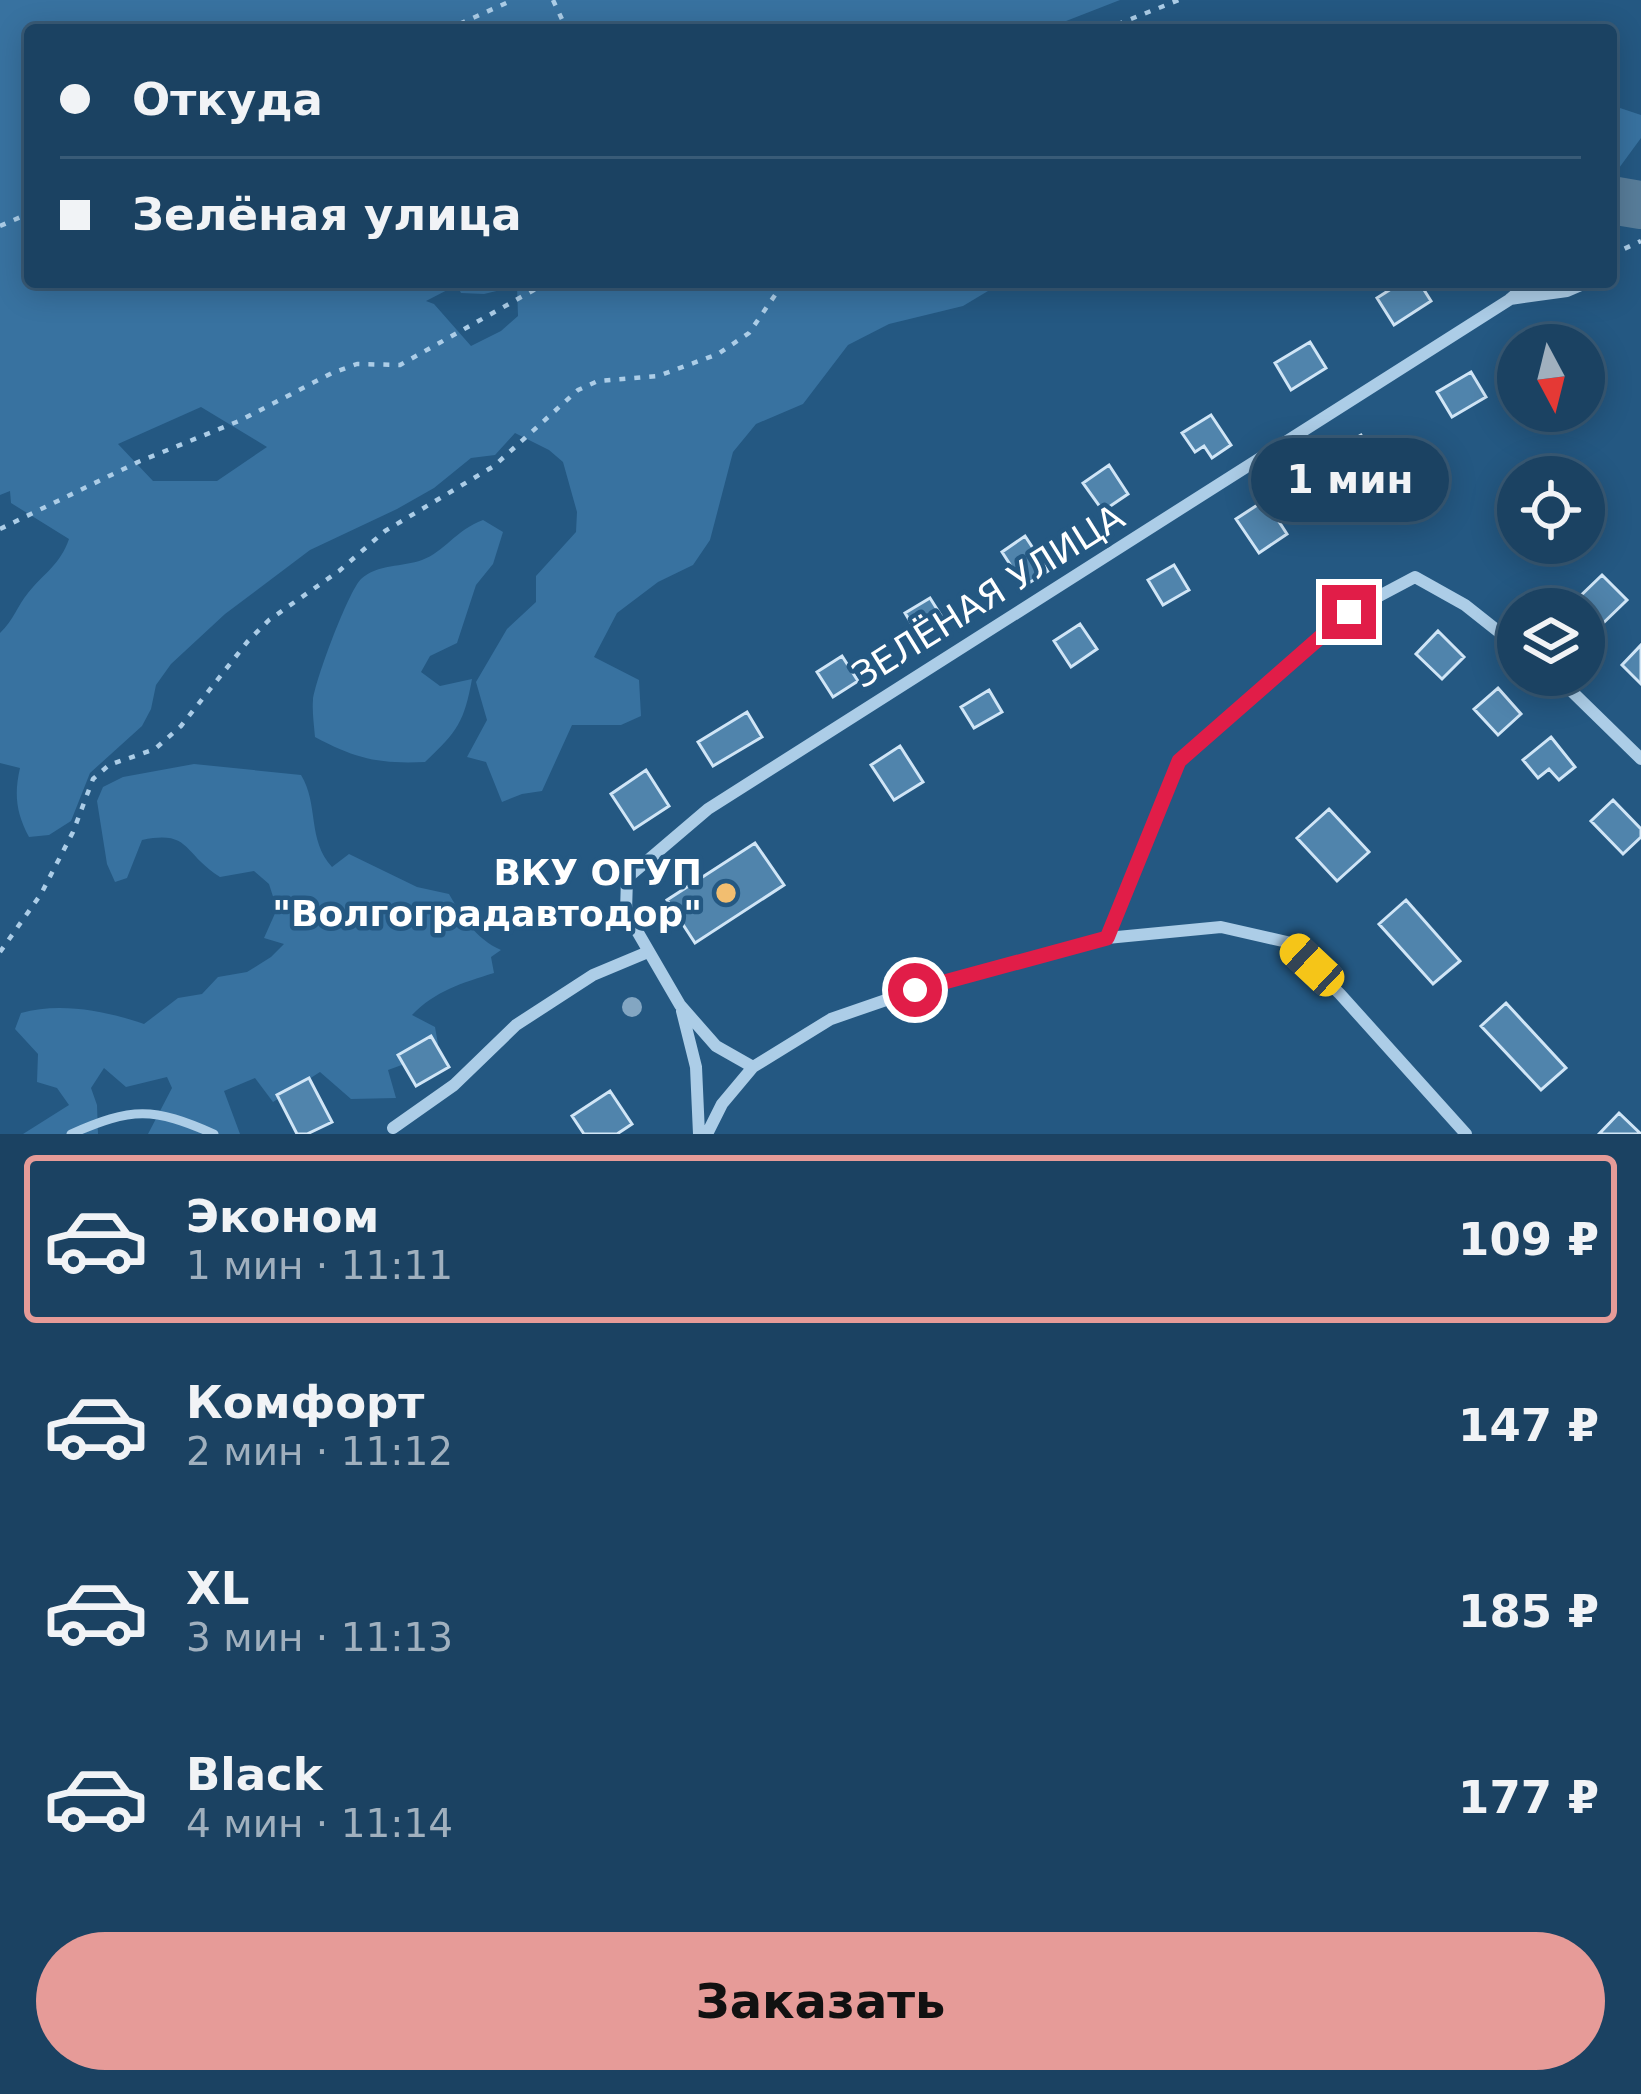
<!DOCTYPE html>
<html lang="ru">
<head>
<meta charset="utf-8">
<style>
  :root { --surface:#1b4262; --page:#244968; --text:#f1f3f6; --muted:#a0b0be; --line:#395b77; --accent:#e69b98 }
  body { margin:0; font-family:"DejaVu Sans",sans-serif; background:var(--page); color:var(--text); height:100vh; display:flex; flex-direction:column; font-size:45px; white-space:nowrap }
  * { box-sizing:border-box; margin:0 }
  p { font-size:39px; color:var(--muted) }
  .icon { flex:none; width:66px; height:66px; fill:none; stroke:currentColor; stroke-width:2; stroke-linecap:round; stroke-linejoin:round }
  .map { position:relative; height:1134px; overflow:hidden }
  .sheet { display:flex; flex-direction:column; background:var(--surface); flex:1 }
  .sheet>* { flex:none }
  .guide { position:absolute; left:24px; top:24px; width:1593px; height:264px; border-radius:12px; box-shadow:0 6px 30px #0003,0 0 0 3px var(--line); display:grid; align-content:center; height:264px; padding:0 36px; background:var(--surface) }
  .needle { width:78px; rotate:173deg }
  .tools { position:absolute; left:1497px; top:324px; display:grid; gap:24px }
  .tools a { display:grid; place-items:center; width:108px; height:108px; border-radius:50%; background:var(--surface); box-shadow:0 6px 30px #0003,0 0 0 3px var(--line); font-size:60px }
  .end { position:absolute; width:54px; height:54px; margin:-27px; border:15px solid #e11d48; background:#fff; box-shadow:0 0 0 6px #fff }
  .from { border-radius:50% }
  .bubble { position:absolute; height:84px; border-radius:42px; background:var(--surface); box-shadow:0 6px 30px #0003,0 0 0 3px var(--line); font-size:39px; font-weight:800; line-height:84px; text-align:center }
  .car { position:absolute; width:36px; height:72px; margin:-36px -18px; border-radius:15px; box-shadow:0 0 9px 3px #0007; background:linear-gradient(#f5c518 24%,#345 0 40%,#f5c518 0 76%,#345 0 86%,#f5c518 0) }
  .guide b { display:flex; align-items:center; gap:42px; height:114px; font-size:45px }
  .guide b+b { border-top:3px solid var(--line) }
  .guide i { width:30px; height:30px; background:var(--text) }
  ul { padding:21px 0 0; list-style:none }
  li { display:flex; align-items:center; gap:36px; height:168px; margin:0 24px 18px; padding:0 12px; border:6px solid transparent; border-radius:12px }
  li div { flex:1 }
  li b { display:block; font-size:45px }
  li em { font-style:normal; font-weight:800 }
  li.on { border-color:var(--accent) }
  li>.icon { width:108px; height:108px; stroke-width:1.5 }
  .primary-button { display:flex; gap:24px; margin-top:auto; padding:24px 36px }
  .primary-button a { flex:1; height:138px; border-radius:72px; background:var(--accent); color:#111; font-size:48px; font-weight:800; line-height:138px; text-align:center }
  .map>svg:first-child { display:block }
  .green { fill:#3872a0; fill-rule:evenodd }
  .lines { fill:none; stroke-linecap:round; stroke-linejoin:round }
  .river { stroke:#587d9a; stroke-width:48 }
  .building { fill:#5084ac; stroke:#d0e5f6; stroke-width:3 }
  .path { stroke:#accde7; stroke-width:4.5; stroke-dasharray:6 9; stroke-linecap:butt }
  .service { stroke:#accde7; stroke-width:9 }
  .minor { stroke:#accde7; stroke-width:12 }
  .tree { fill:#83a6c2 }
  .route { stroke:#e11d48; stroke-width:15 }
  .poi-dot { fill:#f2be70; stroke:#245882; stroke-width:4.5 }
  .labels { text-anchor:middle; dominant-baseline:central; stroke-width:9; stroke-linejoin:round; paint-order:stroke }
  .street-label { font-size:36px; fill:#fff; stroke:#245882 }
  .poi-label { font-size:36px; font-weight:bold; fill:#fff; stroke:#245882; text-anchor:end }
</style>
</head>
<body>
<div class="map">
<svg width="1641" height="1134" viewBox="0 0 1641 1134">
  <rect width="100%" height="100%" fill="#245882"/>
  <!-- green -->
  <path class="green" d="M0,0H1120L1043,30H30V282H1003L963,306L889,324L848,345L803,404L756,424L733,452L710,540L693,565L658,582L617,613L594,657L639,680L641,716L621,725H572L542,791L522,794L502,802L486,762L467,757L487,720L476,682L507,629L536,602V576L576,532L577,512L563,462L549,450L515,433L495,455L471,458L434,488L397,509L310,550L225,614L171,664L156,685L151,709L142,726L90,773L71,821L49,835L29,837C16,813 14,794 20,768L0,763V633C14,620 17,606 28,593C44,573 60,565 69,539L11,503L10,491L0,495ZM457,285L461,293L484,294L517,286L518,316L501,331L471,346L434,304L426,301ZM201,407L267,447L217,481H153L118,444Z
    M1611,105L1641,115V138L1611,179Z
    M483,520L503,532L493,564L476,585L457,643L430,656L421,672L440,686L472,679C464,722 458,731 425,762C379,764 356,759 315,737C314,725 312,711 313,700C315,681 348,592 361,579C377,564 403,567 422,560C444,552 456,530 483,520Z
    M194,764L301,775C319,804 307,840 332,867L349,854L417,887L449,894C462,917 476,939 501,950L491,957L494,973C462,983 435,991 412,1015L435,1027L438,1044L410,1062L388,1070L396,1098L351,1099L320,1072L273,1102L255,1078L224,1091L240,1134H148L172,1088L167,1077L126,1087L104,1068L91,1088L97,1105L98,1134H23L69,1105L57,1088L37,1082L38,1054L15,1029L21,1013C60,1002 106,1011 144,1024L178,998L202,994L218,977L247,972L271,957L284,944L264,938L277,909L269,884L254,871L220,877C182,853 191,830 142,840L127,878L115,882L107,864L97,801L103,787L123,777Z"/>
  <g class="lines">
    <!-- river -->
    <path class="river" d="M1611,200L1641,205"/>
  </g>
  <!-- building -->
  <path class="building" d="M1402,282H1419L1431,301L1394,325L1377,298Z
    M1310,342L1326,368L1291,390L1275,363Z
    M1471,372L1486,397L1452,417L1437,392Z
    M1211,415L1231,445L1212,458L1204,446L1195,452L1182,433Z
    M1361,435L1381,467L1352,484L1332,452Z
    M1109,465L1128,494L1103,511L1083,483Z
    M1265,500L1287,534L1259,553L1236,519Z
    M1025,536L1048,571L1024,586L1002,552Z
    M1174,565L1189,590L1163,605L1148,580Z
    M1602,575L1627,600L1594,632L1584,622V609L1569,607Z
    M930,598L942,617L917,633L905,613Z
    M1080,624L1097,649L1071,667L1054,641Z
    M1438,631L1464,657L1442,679L1416,654Z
    M1641,645V684L1622,665Z
    M842,656L858,681L833,697L817,672Z
    M1498,688L1521,714L1498,735L1474,709Z
    M989,690L1002,712L974,728L961,707Z
    M747,712L762,737L713,766L698,742Z
    M1551,737L1575,767L1559,780L1549,769L1538,778L1523,760Z
    M900,746L923,782L894,800L871,765Z
    M646,770L669,806L634,829L611,794Z
    M1613,800L1641,829V837L1623,854L1591,821Z
    M1329,809L1369,852L1337,881L1297,838Z
    M755,843L784,885L695,943L667,900Z
    M1406,900L1460,961L1433,984L1379,924Z
    M1506,1003L1566,1068L1541,1090L1481,1026Z
    M431,1036L449,1067L416,1086L398,1055Z
    M309,1078L332,1122L307,1134H297L277,1095Z
    M610,1091L632,1124L617,1134H584L572,1116Z
    M1619,1113L1641,1134H1599Z"/>
  <g class="lines">
    <!-- path -->
    <path class="path" d="M553,0L567,30
      M446,30L513,0
      M1103,30L1179,0
      M0,226L30,213
      M1611,255L1641,241
      M0,529L138,462L239,421L332,373L357,364L400,365L548,282
      M0,952L41,894L73,832L93,779L109,765L155,749L181,726L248,641L269,620L339,571L385,531L494,466L578,390L598,381L658,376L718,354L749,333L784,282"/>
    <!-- service -->
    <path class="service" d="M71,1134C132,1107 153,1107 214,1134"/>
    <!-- minor -->
    <path class="minor" d="M1510,299L1567,291L1588,282
      M1555,675L1641,759
      M1107,938L1179,762L1349,612L1415,577L1465,605L1518,647
      M682,1011L696,1067L699,1134
      M753,1067L716,1046L680,1005L626,912L627,878L708,809L1509,300L1530,282
      M393,1128L454,1085L516,1025L593,975L648,952
      M707,1134L722,1104L753,1067L831,1019L915,990L1107,938L1221,927L1287,942L1340,994L1466,1134"/>
  </g>
  <!-- trees -->
  <circle class="tree" cx="632" cy="1007" r="10"/>
  <g class="lines">
    <!-- route -->
    <path class="route" d="M915,990L1107,938L1179,761L1349,612"/>
  </g>
  <!-- markers -->
  <circle class="poi-dot" cx="726" cy="893" r="12"/>
  <g class="labels">
    <!-- street labels -->
    <g class="street-label">
      <text transform="translate(988 596) rotate(-32)">ЗЕЛЁНАЯ УЛИЦА</text>
    </g>
    <!-- poi labels -->
    <g class="poi-label">
      <text x="702" y="872">ВКУ ОГУП<tspan x="702" dy="41">"Волгоградавтодор"</tspan></text>
    </g>
  </g>
</svg>
<div class="tools">
<a><svg class="needle" viewBox="-14 -14 28 28"><path d="M0-13l5 13h-10z" fill="#e53935"/><path d="M0 13l5-13h-10z" fill="#a0b0be"/></svg></a>
<a><svg class="icon" aria-label="locate" viewBox="0 0 24 24"><circle cx="12" cy="12" r="6"/><path d="M12 2v4M12 18v4M2 12h4M18 12h4"/></svg></a>
<a><svg class="icon" aria-label="layers" viewBox="0 0 24 24"><path d="M12 4l9 5-9 5-9-5zM3 14l9 5 9-5"/></svg></a>
</div>
<i class="end from" style="left:915px;top:990px"></i>
<i class="end" style="left:1349px;top:612px"></i>
<div class="bubble" style="left:1251px;top:438px;width:198px">1 мин</div>
<i class="car" style="left:1312px;top:965px;rotate:313deg"></i>
<div class="guide">
<b><i class="from"></i>Откуда</b>
<b><i></i>Зелёная улица</b>
</div>
</div>
<section class="sheet">
<ul>
<li class="on"><svg class="icon" aria-label="car" viewBox="0 0 24 24"><path d="M5 17H2v-5l4-1 3-4h7l3 4 3 1v5h-3M9 17h6M6 11h13"/><circle cx="7" cy="17" r="2"/><circle cx="17" cy="17" r="2"/></svg><div><b>Эконом</b><p>1 мин · 11:11</p></div><em>109 ₽</em></li>
<li><svg class="icon" aria-label="car" viewBox="0 0 24 24"><path d="M5 17H2v-5l4-1 3-4h7l3 4 3 1v5h-3M9 17h6M6 11h13"/><circle cx="7" cy="17" r="2"/><circle cx="17" cy="17" r="2"/></svg><div><b>Комфорт</b><p>2 мин · 11:12</p></div><em>147 ₽</em></li>
<li><svg class="icon" aria-label="car" viewBox="0 0 24 24"><path d="M5 17H2v-5l4-1 3-4h7l3 4 3 1v5h-3M9 17h6M6 11h13"/><circle cx="7" cy="17" r="2"/><circle cx="17" cy="17" r="2"/></svg><div><b>XL</b><p>3 мин · 11:13</p></div><em>185 ₽</em></li>
<li><svg class="icon" aria-label="car" viewBox="0 0 24 24"><path d="M5 17H2v-5l4-1 3-4h7l3 4 3 1v5h-3M9 17h6M6 11h13"/><circle cx="7" cy="17" r="2"/><circle cx="17" cy="17" r="2"/></svg><div><b>Black</b><p>4 мин · 11:14</p></div><em>177 ₽</em></li>
</ul>
<div class="primary-button"><a>Заказать</a></div>
</section>
</body>
</html>
